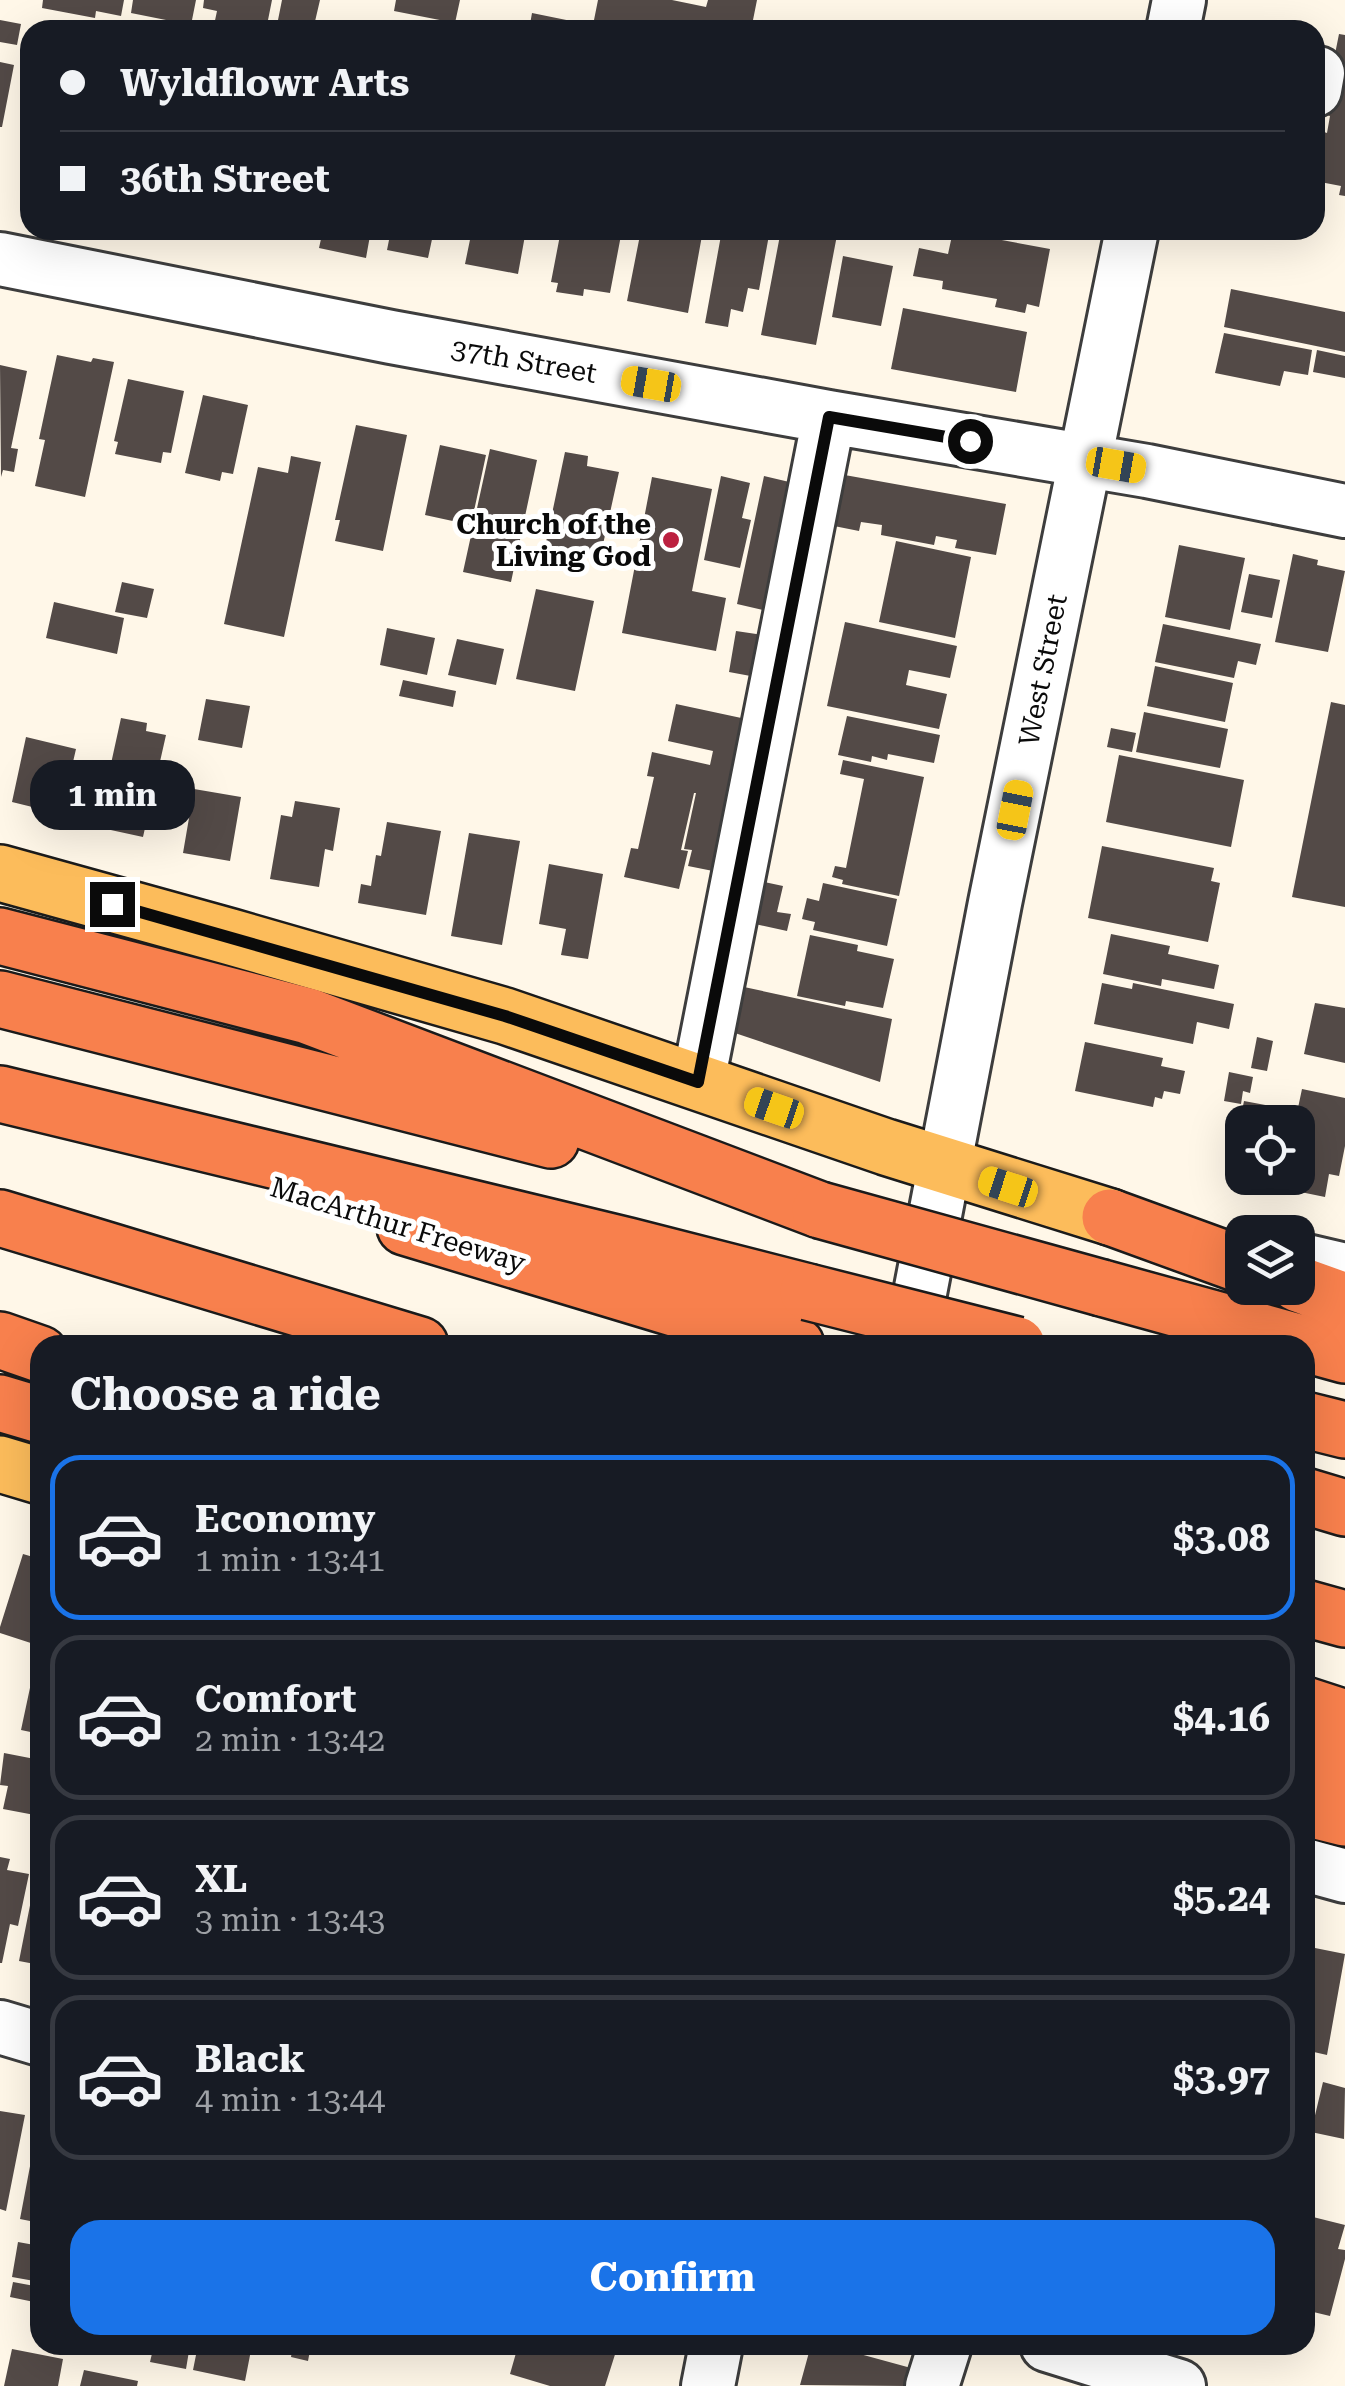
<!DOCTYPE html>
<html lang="en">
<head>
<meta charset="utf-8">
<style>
  :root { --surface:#171b24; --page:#242831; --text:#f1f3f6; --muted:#9ea1a6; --line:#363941; --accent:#1a73e8 }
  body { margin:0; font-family:"Roboto Serif",serif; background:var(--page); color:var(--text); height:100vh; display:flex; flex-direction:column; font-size:38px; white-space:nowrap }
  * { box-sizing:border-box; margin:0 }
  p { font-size:32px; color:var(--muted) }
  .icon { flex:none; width:55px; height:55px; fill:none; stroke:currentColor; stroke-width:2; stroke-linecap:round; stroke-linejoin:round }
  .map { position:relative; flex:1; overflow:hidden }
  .panel { position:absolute; left:30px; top:1335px; width:1285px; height:1020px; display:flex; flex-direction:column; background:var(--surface); border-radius:30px; box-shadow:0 10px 40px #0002 }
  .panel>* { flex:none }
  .top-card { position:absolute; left:20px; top:20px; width:1305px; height:220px; border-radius:30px; box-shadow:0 10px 40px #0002; display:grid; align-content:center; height:220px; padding:0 40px; background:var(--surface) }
  .controls { position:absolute; left:1225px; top:1105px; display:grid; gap:20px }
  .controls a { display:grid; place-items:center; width:90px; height:90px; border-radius:20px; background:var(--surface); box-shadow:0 10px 40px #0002; font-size:50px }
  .end { position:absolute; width:45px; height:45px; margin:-22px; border:12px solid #0a0a0a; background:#fff; box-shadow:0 0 0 5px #fff }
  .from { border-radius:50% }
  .bubble { position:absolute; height:70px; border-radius:30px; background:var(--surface); box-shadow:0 10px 40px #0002; font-size:32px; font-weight:700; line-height:70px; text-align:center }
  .car { position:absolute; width:30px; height:60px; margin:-30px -15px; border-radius:12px; box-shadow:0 0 8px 2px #0007; background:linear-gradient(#f5c518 24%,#345 0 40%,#f5c518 0 76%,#345 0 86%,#f5c518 0) }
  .top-card b { display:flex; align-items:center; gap:35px; height:95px; font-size:38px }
  .top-card b+b { border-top:2px solid var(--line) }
  .top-card i { width:25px; height:25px; background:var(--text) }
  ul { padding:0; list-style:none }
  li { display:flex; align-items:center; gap:30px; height:165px; margin:0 20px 15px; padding:0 20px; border:5px solid var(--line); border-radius:30px }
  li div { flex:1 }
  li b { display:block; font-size:38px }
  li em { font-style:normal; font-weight:700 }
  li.current { border-color:var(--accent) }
  li>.icon { width:90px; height:90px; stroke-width:1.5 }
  h2 { padding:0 40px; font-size:45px; line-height:120px }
  .primary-button { display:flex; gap:20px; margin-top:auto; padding:20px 40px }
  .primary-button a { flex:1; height:115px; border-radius:30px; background:var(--accent); color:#fff; font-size:40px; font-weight:700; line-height:115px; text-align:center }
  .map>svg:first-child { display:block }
  .building { fill:#534a47 }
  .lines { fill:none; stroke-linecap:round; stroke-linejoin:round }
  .minor-casing { stroke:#3d3d3d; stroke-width:58 }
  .major-casing { stroke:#1b1b1b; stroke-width:60 }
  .highway-casing { stroke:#1b1b1b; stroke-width:60 }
  .minor { stroke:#fff; stroke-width:52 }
  .major { stroke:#fcbc5b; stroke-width:55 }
  .highway { stroke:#f8804d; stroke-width:55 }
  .highway-bridge-casing { stroke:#1b1b1b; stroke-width:60; stroke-linecap:butt }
  .highway-bridge { stroke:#f8804d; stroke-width:55 }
  .route { stroke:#0a0a0a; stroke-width:12 }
  .poi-dot { fill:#bc2140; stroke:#fff; stroke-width:4 }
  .labels { text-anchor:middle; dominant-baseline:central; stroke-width:10; stroke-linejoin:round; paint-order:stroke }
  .street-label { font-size:28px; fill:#0a0a0a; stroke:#fff }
  .poi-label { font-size:28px; font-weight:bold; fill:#0a0a0a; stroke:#fff; text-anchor:end }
</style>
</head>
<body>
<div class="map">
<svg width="1345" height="2386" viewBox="0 0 1345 2386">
  <rect width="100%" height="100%" fill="#fff7e8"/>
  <!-- building -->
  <path class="building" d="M43,0H124L121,16L96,11L95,18L42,8Z
    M133,0H196L191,25L131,13Z
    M204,0H272L266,30H213L217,11L203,8Z
    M282,0H320L313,30H276Z
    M396,0H460L455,23L394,11Z
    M598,0H672L706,7L708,0H757L751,30H592Z
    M532,13L586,24L585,30H529Z
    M0,20L21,24L17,45L0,42Z
    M65,20L109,28V30H64Z
    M1339,34L1345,35V196L1339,195L1341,186L1315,181V138L1319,139L1321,131L1327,133L1330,116L1323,114Z
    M0,62L14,65L2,127H0Z
    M323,230H371L366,258L319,248Z
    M391,230H434L428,258L387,250Z
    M472,230H526L518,274L465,264Z
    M561,230H622L610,293L584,289L583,296L556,292L558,283L551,282Z
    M641,230H703L688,313L627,301Z
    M722,230H741L769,235L759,290L748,288L743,312L731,309L728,327L705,323Z
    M781,230H838L816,345L761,335Z
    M1005,230H1042L1041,239L1005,232Z
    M953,231L1050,249L1039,307L1027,304L1025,313L995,307L997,299L942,289L943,281L913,276L919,248L948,254Z
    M843,256L893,266L881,326L832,317Z
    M1231,289L1345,312V352L1224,327Z
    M903,308L1027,332L1016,392L891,369Z
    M1224,333L1312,350L1308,375L1284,371L1280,386L1215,373Z
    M1317,350L1345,356V378L1313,372Z
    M57,355L91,362L93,358L114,362L85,497L35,486L45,440L39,439Z
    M0,365L27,371L11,448L18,449L14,472L3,470L1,477Z
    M128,379L184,391L171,453L163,452L161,463L115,454L118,442L114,441Z
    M203,395L248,405L233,474L222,472L220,481L185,473Z
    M356,425L407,435L383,551L335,541L340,520H335Z
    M440,445L486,455L471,525L425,515Z
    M490,449L537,460L511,582L463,572Z
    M565,452L588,456L587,466L619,472L600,558L545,547Z
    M291,456L321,462L284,637L224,624L258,467L288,473Z
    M828,472L1006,504L996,555L955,548L957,540L936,536L934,545L881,535L882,525L861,522L859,531L819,523Z
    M721,476L750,483L742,518L751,520L740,568L704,560Z
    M764,476L802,485L781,614L737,604Z
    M652,477L712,489L692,591L726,598L716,651L622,633Z
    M896,541L971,557L955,638L879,622Z
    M1179,545L1245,558L1230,630L1165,617Z
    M1293,554L1318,560L1317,565L1345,571L1328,652L1275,642Z
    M1249,574L1280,580L1272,618L1241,612Z
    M122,582L154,589L147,618L115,612Z
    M536,589L594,601L575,691L516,679Z
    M54,602L124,618L117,654L46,638Z
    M845,622L957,646L950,678L909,670L906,685L947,694L939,729L827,706Z
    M1163,624L1261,644L1256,665L1238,661L1234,678L1155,662Z
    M387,628L435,638L427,675L380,665Z
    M736,631L763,635L767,679L729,672Z
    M457,639L504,649L496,685L448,675Z
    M1155,666L1233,683L1225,722L1147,706Z
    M403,680L456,691L453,707L399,696Z
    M206,699L250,706L242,748L198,740Z
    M1331,702L1345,705V907L1292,897Z
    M676,704L760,722L728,874L688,866L692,850L684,849L696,793H694L681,850L688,851L679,889L624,877L631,848L638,849L654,777L647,776L652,752L710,765L713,751L668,741Z
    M1144,712L1228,729L1220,768L1136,752Z
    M847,716L940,735L934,763L888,754L887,760L872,756L871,762L838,755Z
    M121,718L147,723L146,731L166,735L143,837L97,827L100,810L88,808L95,779L107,782Z
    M1111,728L1136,733L1132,752L1107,747Z
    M26,737L76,749L61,814L12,802Z
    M1119,755L1244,780L1231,847L1106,822Z
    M843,760L924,777L899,896L842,884L843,880L832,877L835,866L846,868L864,779L840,774Z
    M194,789L241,797L230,861L183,853Z
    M295,801L340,808L333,851L325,849L319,887L270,879L281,815L292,817Z
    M387,822L441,831L426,915L358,903L361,884L371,886L376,855L381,856Z
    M469,833L520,841L502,945L451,936Z
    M1102,846L1214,868L1211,881L1220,883L1208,942L1088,918Z
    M549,864L603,874L588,959L561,955L566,929L539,924Z
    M750,879L783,886L777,912L791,914L787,931L741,921Z
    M823,883L897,899L887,946L813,930L815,922L802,919L807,898L819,901Z
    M1111,934L1170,946L1168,954L1219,965L1214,989L1162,979L1161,986L1103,974Z
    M810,935L858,945L857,951L894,959L883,1008L846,1001L845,1006L797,996Z
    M1102,983L1132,989L1133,983L1234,1004L1229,1029L1197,1022L1193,1044L1094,1024Z
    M730,984L892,1019L880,1082L720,1028Z
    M1315,1003L1345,1008V1063L1304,1054Z
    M1257,1037L1273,1041L1267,1071L1251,1068Z
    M1085,1042L1163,1058L1161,1066L1185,1071L1180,1094L1164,1091L1162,1099L1155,1097L1153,1107L1075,1091Z
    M1229,1072L1253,1077L1250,1093L1243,1091L1241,1104L1224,1101Z
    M1302,1089L1345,1098V1146L1339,1176L1329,1174L1325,1197L1281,1188L1284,1178H1298V1122H1295Z
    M1244,1101L1286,1109L1283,1122H1242V1178H1272L1269,1188L1228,1180Z
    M23,1554L40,1559V1646L0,1633V1627Z
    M34,1669L40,1670V1734L21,1730Z
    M4,1753L40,1760V1816L3,1809L8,1786L0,1785Z
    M0,1857L10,1859L7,1870L29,1874L18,1926L10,1924L2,1963H0Z
    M38,1865H40V1965L19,1961Z
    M1305,1946L1345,1954L1327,2055L1305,2050Z
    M1323,2082L1345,2088L1344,2139L1311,2132Z
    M0,2111L25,2115L6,2211L0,2209Z
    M38,2124H40V2223L20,2219Z
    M1305,2215L1345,2225L1338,2249L1345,2250V2259L1330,2316L1305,2310Z
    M18,2242L40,2246V2282L12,2277Z
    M13,2282L40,2287L39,2303L10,2297Z
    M154,2345H190L186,2369L150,2362Z
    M198,2345H252L245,2381L193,2370Z
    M293,2345H311L308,2361L291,2357Z
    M503,2345H618L605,2386H550L510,2374L516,2353L502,2348Z
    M811,2345H827L911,2368L906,2386L800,2385Z
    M12,2349L63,2359L58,2386H4Z
    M84,2370L138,2381L137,2386H80Z"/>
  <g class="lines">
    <!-- minor casing -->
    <g class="minor-casing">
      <path id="minor" d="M1173,30L1179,0
        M1315,90L1318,73
        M0,259L391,337L829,417L1147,471L1345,511
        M698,1082L829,417
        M1298,1259L1345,1270
        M910,1345L995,903L1132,230
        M1305,1865L1345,1876
        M0,2027L40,2039
        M1047,2345L1179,2386
        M708,2386L716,2345
        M932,2386L945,2345"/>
    </g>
    <!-- major casing -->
    <g class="major-casing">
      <path id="major" d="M0,873L231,937L505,1016L886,1147L1110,1217
        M0,1464L40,1476"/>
    </g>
    <!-- highway casing -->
    <g class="highway-casing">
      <path id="highway" d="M0,936L308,1016L820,1210
        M0,999L551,1140
        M0,1094L628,1246L808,1292
        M1110,1217L1242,1265
        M0,1218L420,1345
        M405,1227L796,1345
        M1298,1284L1345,1301
        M1102,1288L1345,1355
        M0,1340L40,1354
        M0,1403L40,1415
        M1305,1420L1345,1430
        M1305,1496L1345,1508
        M1305,1608L1345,1619
        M1305,1705L1345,1718
        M1305,1761L1345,1773
        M1305,1808L1345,1818"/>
    </g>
    <!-- minor -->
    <use href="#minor" class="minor"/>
    <!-- major -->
    <use href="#major" class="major"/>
    <!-- highway -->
    <use href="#highway" class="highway"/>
    <!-- highway-bridge casing -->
    <g class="highway-bridge-casing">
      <path id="highway-bridge" d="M820,1210L1102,1288
        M808,1292L1017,1345"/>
    </g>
    <!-- highway-bridge -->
    <use href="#highway-bridge" class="highway-bridge"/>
  </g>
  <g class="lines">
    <!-- route -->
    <path class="route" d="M112,904L505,1016L698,1082L829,417L970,441"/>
  </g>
  <!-- markers -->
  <circle class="poi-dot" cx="671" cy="540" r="10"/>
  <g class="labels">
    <!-- street labels -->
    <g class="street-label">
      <text transform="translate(524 361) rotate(10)">37th Street</text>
      <text transform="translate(1043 670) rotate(-79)">West Street</text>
      <text transform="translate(398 1225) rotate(17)">MacArthur Freeway</text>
    </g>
    <!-- poi labels -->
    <g class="poi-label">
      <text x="651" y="524">Church of the<tspan x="651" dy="32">Living God</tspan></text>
    </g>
  </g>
</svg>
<div class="controls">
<a><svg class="icon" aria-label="locate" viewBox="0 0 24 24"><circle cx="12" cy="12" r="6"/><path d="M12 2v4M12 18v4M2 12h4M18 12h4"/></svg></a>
<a><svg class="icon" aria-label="layers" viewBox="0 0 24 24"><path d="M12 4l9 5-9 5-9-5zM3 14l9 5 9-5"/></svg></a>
</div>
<i class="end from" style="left:970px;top:441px"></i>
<i class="end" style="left:112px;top:904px"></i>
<div class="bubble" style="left:30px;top:760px;width:165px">1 min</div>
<i class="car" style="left:651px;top:384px;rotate:280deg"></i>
<i class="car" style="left:1116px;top:465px;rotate:100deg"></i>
<i class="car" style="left:1015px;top:810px;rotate:11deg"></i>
<i class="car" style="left:774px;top:1108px;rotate:289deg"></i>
<i class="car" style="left:1008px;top:1187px;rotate:288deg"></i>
<div class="top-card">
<b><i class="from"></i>Wyldflowr Arts</b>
<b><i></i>36th Street</b>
</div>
<section class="panel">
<h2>Choose a ride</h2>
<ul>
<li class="current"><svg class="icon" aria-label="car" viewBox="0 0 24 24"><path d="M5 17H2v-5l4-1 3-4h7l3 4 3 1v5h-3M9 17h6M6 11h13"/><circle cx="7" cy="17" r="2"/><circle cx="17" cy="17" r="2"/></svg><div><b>Economy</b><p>1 min · 13:41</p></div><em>$3.08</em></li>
<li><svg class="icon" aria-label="car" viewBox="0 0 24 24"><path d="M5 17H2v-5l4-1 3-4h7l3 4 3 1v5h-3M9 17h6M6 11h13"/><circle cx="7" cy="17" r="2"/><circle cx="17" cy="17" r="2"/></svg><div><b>Comfort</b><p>2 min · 13:42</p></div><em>$4.16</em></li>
<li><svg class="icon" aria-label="car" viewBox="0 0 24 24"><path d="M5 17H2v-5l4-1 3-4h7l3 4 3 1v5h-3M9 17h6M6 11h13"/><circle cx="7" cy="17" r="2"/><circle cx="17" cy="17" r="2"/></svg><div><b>XL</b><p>3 min · 13:43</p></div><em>$5.24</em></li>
<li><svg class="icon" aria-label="car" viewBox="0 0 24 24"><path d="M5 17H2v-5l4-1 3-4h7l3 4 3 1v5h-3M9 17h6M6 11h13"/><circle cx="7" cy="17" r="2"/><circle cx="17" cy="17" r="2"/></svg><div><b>Black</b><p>4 min · 13:44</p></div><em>$3.97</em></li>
</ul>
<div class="primary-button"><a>Confirm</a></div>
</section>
</div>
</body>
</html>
